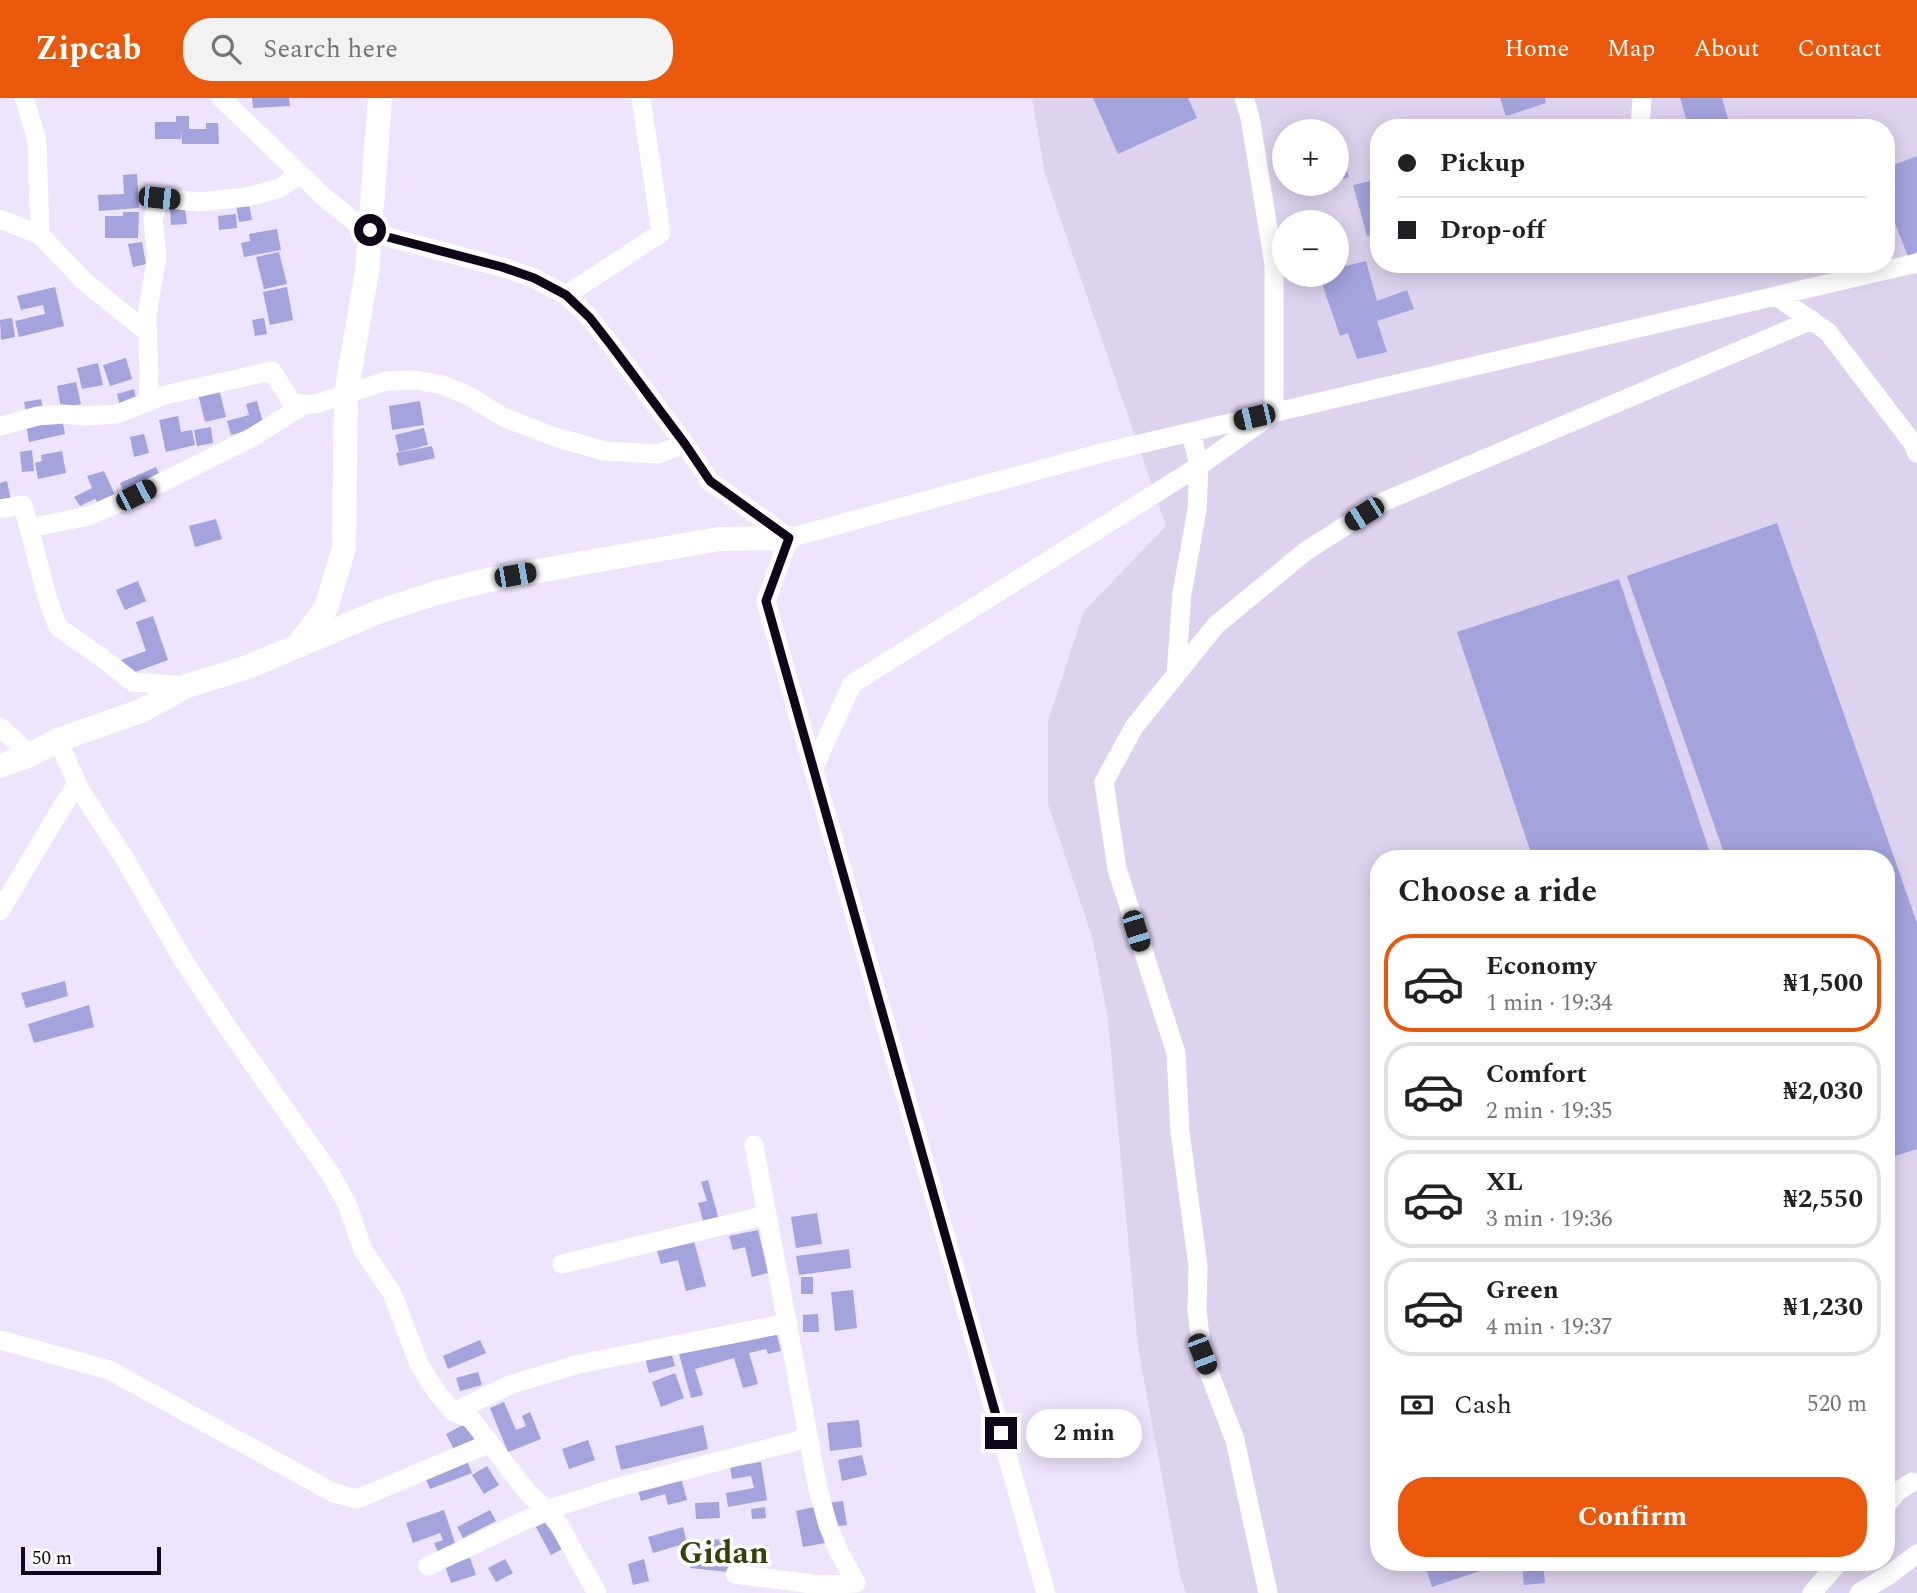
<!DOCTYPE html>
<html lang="en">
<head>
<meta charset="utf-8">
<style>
  :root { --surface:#fff; --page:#f2f2f2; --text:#202124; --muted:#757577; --line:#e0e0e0; --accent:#ea580c }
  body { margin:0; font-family:Spectral,serif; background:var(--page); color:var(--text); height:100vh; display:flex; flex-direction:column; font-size:26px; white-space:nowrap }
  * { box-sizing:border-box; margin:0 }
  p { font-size:23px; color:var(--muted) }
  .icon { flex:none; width:38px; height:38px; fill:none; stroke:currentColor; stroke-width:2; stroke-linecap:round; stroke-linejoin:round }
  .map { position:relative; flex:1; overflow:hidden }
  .sheet { position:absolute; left:1370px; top:752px; width:525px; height:721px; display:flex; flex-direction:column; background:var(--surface); border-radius:28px; box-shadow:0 4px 18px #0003 }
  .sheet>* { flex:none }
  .hud { position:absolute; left:1370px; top:21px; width:525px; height:154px; border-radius:28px; box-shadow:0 4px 18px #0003; display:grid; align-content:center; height:154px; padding:0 28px; background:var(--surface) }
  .controls { position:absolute; left:1272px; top:21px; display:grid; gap:14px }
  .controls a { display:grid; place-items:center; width:77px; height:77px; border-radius:50%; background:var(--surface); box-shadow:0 4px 18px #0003; font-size:35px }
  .scale { position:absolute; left:21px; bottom:18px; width:140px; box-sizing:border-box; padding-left:7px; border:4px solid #10061a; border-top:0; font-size:19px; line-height:24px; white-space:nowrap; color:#10061a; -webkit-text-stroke:5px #fff; paint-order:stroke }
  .end { position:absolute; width:32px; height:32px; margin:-16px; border:9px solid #10061a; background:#fff; box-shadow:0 0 0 4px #fff }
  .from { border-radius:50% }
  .bubble { position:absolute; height:49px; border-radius:24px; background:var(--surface); box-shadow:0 4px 18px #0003; font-size:23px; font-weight:700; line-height:49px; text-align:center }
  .car { position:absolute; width:21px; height:42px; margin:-21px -10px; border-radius:9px; box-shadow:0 0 5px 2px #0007; background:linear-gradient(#222 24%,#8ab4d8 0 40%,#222 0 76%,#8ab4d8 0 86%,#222 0) }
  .hud b { display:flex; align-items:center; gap:24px; height:66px; font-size:26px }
  .hud b+b { border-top:2px solid var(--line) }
  .hud i { width:18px; height:18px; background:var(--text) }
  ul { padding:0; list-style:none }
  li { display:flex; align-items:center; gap:21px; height:98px; margin:0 14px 10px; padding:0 14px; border:4px solid var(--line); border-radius:28px }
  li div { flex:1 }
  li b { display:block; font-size:26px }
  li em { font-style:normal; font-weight:700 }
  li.active { border-color:var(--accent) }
  li>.icon { width:63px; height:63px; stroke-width:1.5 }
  h2 { padding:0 28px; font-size:32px; line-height:84px }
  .pay { display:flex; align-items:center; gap:18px; height:77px; padding:0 28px; font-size:26px }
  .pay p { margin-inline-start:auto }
  .cta { display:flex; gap:14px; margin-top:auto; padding:14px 28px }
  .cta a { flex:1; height:80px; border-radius:28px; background:var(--accent); color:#fff; font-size:28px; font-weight:700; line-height:80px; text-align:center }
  header { display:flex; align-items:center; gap:42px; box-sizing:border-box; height:98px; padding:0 35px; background:var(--accent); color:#fff }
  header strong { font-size:33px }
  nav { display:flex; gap:38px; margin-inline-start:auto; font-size:24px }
  .search { width:490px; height:63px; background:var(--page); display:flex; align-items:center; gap:18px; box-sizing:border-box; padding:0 24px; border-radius:28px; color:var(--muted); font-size:26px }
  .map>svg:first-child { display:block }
  .built { fill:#ddd3ee; fill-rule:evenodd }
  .building { fill:#a3a3de }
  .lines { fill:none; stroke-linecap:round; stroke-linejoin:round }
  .minor { stroke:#fff; stroke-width:19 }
  .tertiary { stroke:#fff; stroke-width:24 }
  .route { stroke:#10061a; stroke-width:9 }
  .labels { text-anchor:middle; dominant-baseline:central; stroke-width:7; stroke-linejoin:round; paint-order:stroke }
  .quarter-label { font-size:32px; font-weight:bold; fill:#334209; stroke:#fff }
</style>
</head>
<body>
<header>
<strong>Zipcab</strong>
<div class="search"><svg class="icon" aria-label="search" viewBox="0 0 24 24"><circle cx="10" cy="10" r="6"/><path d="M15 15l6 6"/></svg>Search here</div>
<nav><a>Home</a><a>Map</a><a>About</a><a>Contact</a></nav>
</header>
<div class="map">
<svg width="1917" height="1495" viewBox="0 0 1917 1495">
  <rect width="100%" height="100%" fill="#eee4fd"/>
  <!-- built -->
  <path class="built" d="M1032,0H1917V1495H1186L1180,1477L1138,1249L1108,921L1093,842L1048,706V623L1084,513L1166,428L1045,76ZM1379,30H1886V166H1379ZM1284,33H1337V86H1284ZM1284,124H1337V177H1284ZM1379,761H1886V1465H1379Z"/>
  <!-- building -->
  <path class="building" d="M252,0H289L290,8L253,10Z
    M1093,0H1188L1197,20L1118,56Z
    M1500,0H1545L1546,5L1506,18Z
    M1680,0H1722L1729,24L1708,30H1689Z
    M176,18H189V31H206V25H218L219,46H182L181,31V41H155V24H176Z
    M1337,42L1349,79L1337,83Z
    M1917,58V154L1908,158L1886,103V70Z
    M137,76L139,110L99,113L98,97L124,96L123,77Z
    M1379,81V135L1367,138L1353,87Z
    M249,105L252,122L239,124L236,107Z
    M185,110L187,126L171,127L170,111Z
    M123,114H139L138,140H105V118H123Z
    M236,116L237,130L219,132L218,118Z
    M277,131L281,152L244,159L241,145L250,143L249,136Z
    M142,144L146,166L133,169L128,146Z
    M279,154L287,186L264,191L256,159Z
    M1366,163L1377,203L1407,192L1414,211L1377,223L1387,254L1357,261L1348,235L1340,238L1319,177H1337V170Z
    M55,189L64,228L19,239L15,223L45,216L43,207L21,212L17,198Z
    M287,189L293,222L270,227L263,194Z
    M12,220L15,239L1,242L0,222Z
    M264,220L267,236L255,238L252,222Z
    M126,260L132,281L110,288L103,267Z
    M98,265L103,287L82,291L77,270Z
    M76,284L81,306L61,310L57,288Z
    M134,291L137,305L120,309L117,296Z
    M219,291L226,319L205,324L198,296Z
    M41,301L43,312L26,316L24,304Z
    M257,303L264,328L231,337L227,323L249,317L246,306Z
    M420,303L424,327L392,332L389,308Z
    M178,318L181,334L192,332L195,347L166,354L159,322Z
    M62,320L65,336L29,344L26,327Z
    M211,329L213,345L197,348L194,332Z
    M424,330L428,347L399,354L395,337Z
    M144,336L149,355L134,359L130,339Z
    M432,348L435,360L399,368L396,355Z
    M32,352L34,373L22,374L20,354Z
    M62,353L66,375L38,381L35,365L42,363L41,357Z
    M156,369L161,380L125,396L120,385Z
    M104,373L116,399L99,406L95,401L80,408L74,399L92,390L87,378Z
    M7,383L11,403L0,405V385Z
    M216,421L222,441L195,449L189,428Z
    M1777,425L1917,825V1051L1886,1061V761H1726L1627,478Z
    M1619,481L1712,761H1533L1457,534Z
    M138,483L146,503L125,512L116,492Z
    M153,518L168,562L127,577L121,562L146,553L136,524Z
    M65,883L68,898L26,910L21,895Z
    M89,907L94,929L34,945L28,926Z
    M708,1082L719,1122L704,1126L698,1105L707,1103L701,1084Z
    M817,1115L822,1146L796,1150L791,1119Z
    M758,1132L768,1175L752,1179L745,1149L733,1152L729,1138Z
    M694,1143L706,1188L686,1193L678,1162L661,1166L657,1153Z
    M849,1151L851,1170L799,1177L796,1158Z
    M801,1179H813V1196H801Z
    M853,1192L857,1230L835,1233L831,1194Z
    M818,1216L819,1234H803V1217Z
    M775,1229L781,1253L768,1256L766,1251L749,1255L758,1286L743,1290L734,1260L695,1271L703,1297L691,1300L679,1256Z
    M480,1242L486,1255L448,1271L443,1258Z
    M671,1254L675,1268L649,1275L645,1260Z
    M478,1274L482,1287L460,1293L456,1280Z
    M675,1275L684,1300L661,1309L652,1284Z
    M504,1304L516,1332L526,1328L522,1318L530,1314L541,1341L508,1354L490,1310Z
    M859,1322L862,1349L830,1353L827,1325Z
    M468,1324L478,1344L456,1355L446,1336Z
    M703,1327L708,1351L621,1372L615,1348Z
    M588,1342L595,1362L569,1371L562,1351Z
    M862,1357L867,1377L842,1383L838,1362Z
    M466,1360L472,1375L430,1391L424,1377Z
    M761,1364L767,1402L728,1409L726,1395L754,1390L751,1378L732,1381L730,1369Z
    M487,1368L499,1387L484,1396L472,1377Z
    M681,1380L687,1402L668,1407L665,1396L641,1403L638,1392Z
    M843,1403L847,1427L831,1429L827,1405Z
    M719,1404L720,1420L696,1421L695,1405Z
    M818,1408L825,1445L803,1449L796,1413Z
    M765,1409L766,1420L752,1421L751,1411Z
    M444,1412L456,1448L438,1454L434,1445L443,1442L440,1435L413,1445L406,1425Z
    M490,1412L496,1423L463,1440L457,1429Z
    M547,1424L562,1451L551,1457L536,1429Z
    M683,1429L687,1445L653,1455L648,1439Z
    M709,1441L726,1442L725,1454L708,1453Z
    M767,1447L769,1461L754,1462L753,1449Z
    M692,1455L730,1458L728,1474L690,1470Z
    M470,1460L476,1477L451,1485L445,1468Z
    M505,1461L513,1475L496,1484L488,1470Z
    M644,1461L649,1483L633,1487L628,1466Z
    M1424,1465H1497L1498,1467L1432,1489Z
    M1522,1465H1543L1545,1485L1524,1487Z"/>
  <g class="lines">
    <!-- minor -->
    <path class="minor" d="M24,0L37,42L40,137
      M221,0L325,100L355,124L380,137L501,169L534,180L566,197L590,220L611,247L685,346L710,383L789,440
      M1640,30L1642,0
      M0,121L40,137L84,183L148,235
      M566,197L661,135L641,0
      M1776,198L1828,234L1912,344L1917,355
      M148,304L149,276L147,218L157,157L153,122L159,100L199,104L247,99L280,90L300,76
      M0,328L38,318L63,316L85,318L117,316L165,297L272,273L291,303L304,307L319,305L386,283L415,282L443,287L469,298L503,319L552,338L604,353L658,356L685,346
      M0,411L23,407L48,502L58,529L105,562L133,584L187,588
      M29,430L89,418L136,397L251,340L304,307
      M1176,577L1182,495L1197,412L1199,368L1191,334
      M0,629L30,657
      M58,642L80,692L123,758L182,860L226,927L331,1077L347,1106L363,1152L392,1195L420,1268L436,1293L453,1314L471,1321L528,1395L547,1412L559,1427L597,1495
      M813,671L852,586L1199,368L1274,315V167L1250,19L1244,0
      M0,813L59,714L77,686
      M754,1047L818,1391L828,1427L838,1452L856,1485
      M562,1166L767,1117
      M0,1242L109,1272L334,1395L357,1401L490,1345
      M453,1314L512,1286L579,1266L788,1225
      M1886,1407L1897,1394L1912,1384
      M428,1468L547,1412L612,1391L808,1340
      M735,1476L819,1487L856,1485
      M1046,1495L766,503L789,440L1105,354L1917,165
      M1268,1495L1235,1342L1202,1256L1197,1212L1198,1168L1180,1034L1176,955L1117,771L1104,684L1134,629L1216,527L1306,453L1383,404L1812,222
      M1812,1495L1838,1465
      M1859,1495L1889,1477L1917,1456"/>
    <!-- tertiary -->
    <path class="tertiary" d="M297,548L326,510L344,450L346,296L367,173L380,0
      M0,668L30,657L58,642L141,613L187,588L248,569L378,514L436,495L492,481L719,441L789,440"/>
  </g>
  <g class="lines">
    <!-- route -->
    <path class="route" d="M370,132L380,137L502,169L534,180L566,197L590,220L611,247L685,346L710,383L789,440L766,503L1001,1335"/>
  </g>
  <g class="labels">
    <!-- quarter labels -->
    <g class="quarter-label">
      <text x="724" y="1455">Gidan</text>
    </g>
  </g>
</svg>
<div class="controls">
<a>+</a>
<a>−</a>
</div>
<div class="scale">50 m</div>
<i class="end from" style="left:370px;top:132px"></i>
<i class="end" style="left:1001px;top:1335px"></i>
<div class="bubble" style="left:1026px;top:1311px;width:116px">2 min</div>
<i class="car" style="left:159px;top:100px;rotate:96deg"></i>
<i class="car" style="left:1254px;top:319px;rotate:257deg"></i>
<i class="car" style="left:136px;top:397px;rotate:63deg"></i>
<i class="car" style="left:1364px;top:416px;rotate:238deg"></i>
<i class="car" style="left:515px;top:477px;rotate:80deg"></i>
<i class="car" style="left:1136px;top:833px;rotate:163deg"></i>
<i class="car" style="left:1202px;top:1256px;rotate:159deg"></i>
<div class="hud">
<b><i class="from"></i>Pickup</b>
<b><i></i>Drop-off</b>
</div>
<section class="sheet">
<h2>Choose a ride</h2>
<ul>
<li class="active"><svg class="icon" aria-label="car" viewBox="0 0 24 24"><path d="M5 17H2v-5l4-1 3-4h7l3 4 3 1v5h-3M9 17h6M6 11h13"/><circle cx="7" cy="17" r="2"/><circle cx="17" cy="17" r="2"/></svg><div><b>Economy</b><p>1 min · 19:34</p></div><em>₦1,500</em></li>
<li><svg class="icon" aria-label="car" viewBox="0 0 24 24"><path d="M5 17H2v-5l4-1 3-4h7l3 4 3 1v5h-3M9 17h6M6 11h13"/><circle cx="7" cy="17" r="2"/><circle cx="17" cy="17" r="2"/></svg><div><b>Comfort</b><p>2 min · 19:35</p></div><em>₦2,030</em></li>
<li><svg class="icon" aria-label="car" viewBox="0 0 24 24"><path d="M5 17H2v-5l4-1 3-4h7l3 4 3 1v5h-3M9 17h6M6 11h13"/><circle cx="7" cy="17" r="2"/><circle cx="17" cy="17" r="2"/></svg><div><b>XL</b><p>3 min · 19:36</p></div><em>₦2,550</em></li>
<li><svg class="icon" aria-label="car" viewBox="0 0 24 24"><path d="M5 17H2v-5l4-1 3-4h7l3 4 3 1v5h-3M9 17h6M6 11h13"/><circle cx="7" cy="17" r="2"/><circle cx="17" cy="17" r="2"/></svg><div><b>Green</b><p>4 min · 19:37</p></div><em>₦1,230</em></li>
</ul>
<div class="pay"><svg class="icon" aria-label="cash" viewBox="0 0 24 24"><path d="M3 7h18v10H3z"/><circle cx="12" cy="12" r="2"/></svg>Cash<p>520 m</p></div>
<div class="cta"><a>Confirm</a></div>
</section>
</div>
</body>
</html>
